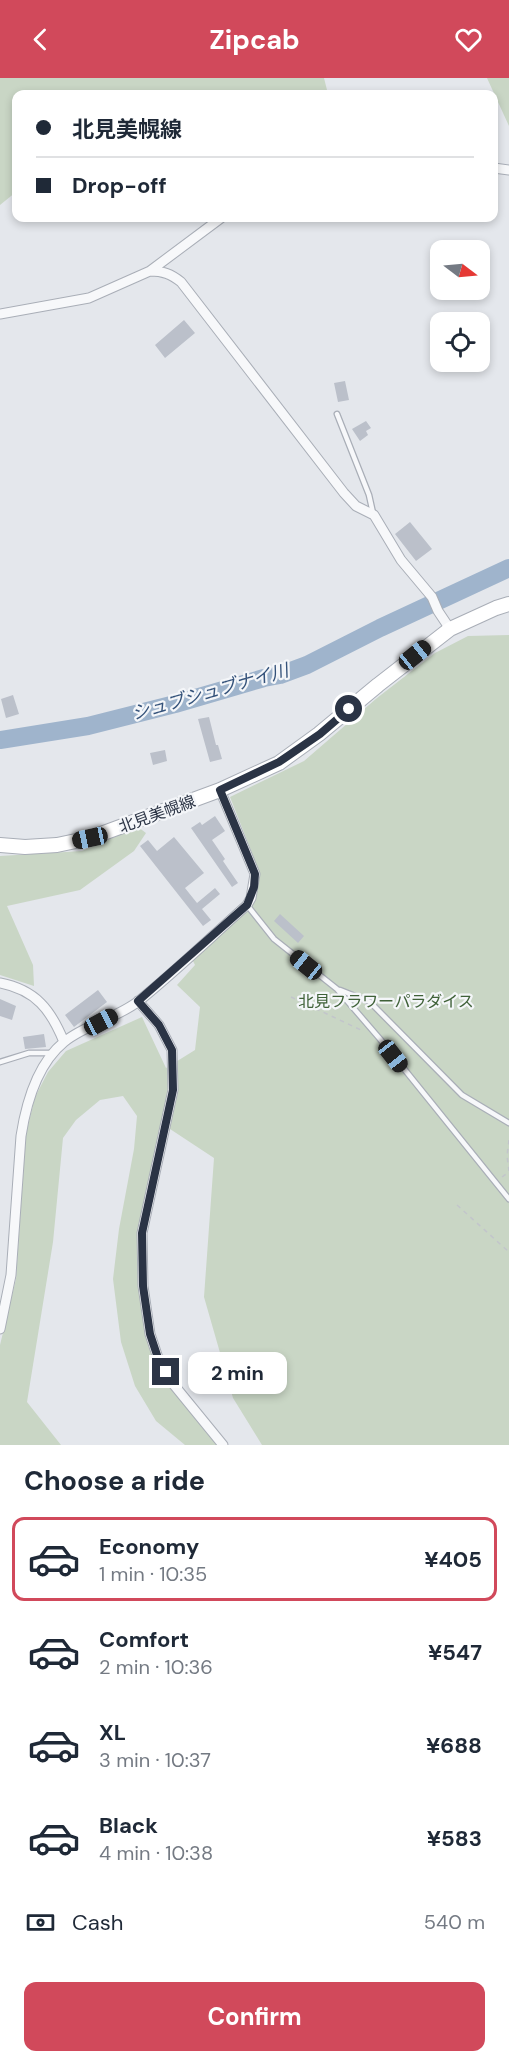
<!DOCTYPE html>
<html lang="en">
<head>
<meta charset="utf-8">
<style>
  :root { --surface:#fff; --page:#f2f2f3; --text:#1f2937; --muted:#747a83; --line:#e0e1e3; --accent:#d1495b }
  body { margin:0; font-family:"DM Sans","Noto Sans JP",sans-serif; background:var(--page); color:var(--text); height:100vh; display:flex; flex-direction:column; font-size:22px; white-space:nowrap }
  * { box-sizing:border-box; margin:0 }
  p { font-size:20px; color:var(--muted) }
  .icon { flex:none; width:33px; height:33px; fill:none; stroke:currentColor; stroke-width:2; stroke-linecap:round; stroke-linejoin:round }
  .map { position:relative; height:1367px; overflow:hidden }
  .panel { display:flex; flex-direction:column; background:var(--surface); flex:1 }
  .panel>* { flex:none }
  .banner { position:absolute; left:12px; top:12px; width:486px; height:132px; border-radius:12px; box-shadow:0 3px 9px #0003; display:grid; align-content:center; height:132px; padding:0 24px; background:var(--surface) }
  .needle { width:39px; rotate:106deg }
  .controls { position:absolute; left:430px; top:162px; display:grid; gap:12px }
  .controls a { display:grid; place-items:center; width:60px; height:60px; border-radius:12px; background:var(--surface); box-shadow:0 3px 9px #0003; font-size:30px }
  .end { position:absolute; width:27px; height:27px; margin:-14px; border:8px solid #2b3445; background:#fff; box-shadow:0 0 0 3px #fff }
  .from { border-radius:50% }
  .bubble { position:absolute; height:42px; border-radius:12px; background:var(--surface); box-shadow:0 3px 9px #0003; font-size:20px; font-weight:700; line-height:42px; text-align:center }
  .car { position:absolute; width:18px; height:36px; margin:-18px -9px; border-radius:8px; box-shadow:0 0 4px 2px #0007; background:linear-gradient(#222 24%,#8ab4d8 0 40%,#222 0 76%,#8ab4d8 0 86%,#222 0) }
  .banner b { display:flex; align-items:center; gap:21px; height:57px; font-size:22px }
  .banner b+b { border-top:2px solid var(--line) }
  .banner i { width:15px; height:15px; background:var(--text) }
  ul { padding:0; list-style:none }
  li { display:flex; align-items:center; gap:18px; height:84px; margin:0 12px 9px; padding:0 12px; border:3px solid transparent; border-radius:12px }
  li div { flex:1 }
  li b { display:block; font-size:22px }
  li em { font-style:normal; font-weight:700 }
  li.selected { border-color:var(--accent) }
  li>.icon { width:54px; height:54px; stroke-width:1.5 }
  h2 { padding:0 24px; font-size:27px; line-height:72px }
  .pay { display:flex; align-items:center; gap:15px; height:66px; padding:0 24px; font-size:22px }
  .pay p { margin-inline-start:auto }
  .primary-button { display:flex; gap:12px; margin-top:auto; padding:12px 24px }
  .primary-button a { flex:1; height:69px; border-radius:12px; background:var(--accent); color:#fff; font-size:24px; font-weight:700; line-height:69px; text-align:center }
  header { display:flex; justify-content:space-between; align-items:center; height:78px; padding:0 24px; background:var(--accent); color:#fff; font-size:27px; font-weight:700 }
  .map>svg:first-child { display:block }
  .green { fill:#c9d6c5 }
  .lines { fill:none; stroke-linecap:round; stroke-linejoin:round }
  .river { stroke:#9fb4cc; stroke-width:18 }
  .building { fill:#bbc0ca }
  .service-casing { stroke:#a9aeb7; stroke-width:7 }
  .minor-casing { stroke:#a9aeb7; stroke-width:11 }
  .secondary-casing { stroke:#a9aeb7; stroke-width:16 }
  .path { stroke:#c2c5cb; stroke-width:1.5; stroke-dasharray:4.5 4.5; stroke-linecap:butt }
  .service { stroke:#f7f8fa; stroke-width:4.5 }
  .minor { stroke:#f7f8fa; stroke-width:9 }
  .secondary { stroke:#fff; stroke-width:14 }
  .route { stroke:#2b3445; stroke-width:8 }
  .labels { text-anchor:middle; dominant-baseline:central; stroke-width:4.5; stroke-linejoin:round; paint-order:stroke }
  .street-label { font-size:16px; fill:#2b3445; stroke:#f4f6f9 }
  .park-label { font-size:16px; fill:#3f6138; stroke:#f4f6f9 }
  .water-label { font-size:18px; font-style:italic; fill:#34527a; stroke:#f4f6f9 }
</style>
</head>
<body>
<header><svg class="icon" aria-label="back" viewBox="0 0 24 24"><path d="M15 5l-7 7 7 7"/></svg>Zipcab<svg class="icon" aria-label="heart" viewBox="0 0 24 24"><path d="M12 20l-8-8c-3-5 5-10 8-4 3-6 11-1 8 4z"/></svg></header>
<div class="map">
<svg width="509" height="1367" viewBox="0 0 509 1367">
  <rect width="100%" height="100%" fill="#e4e7ec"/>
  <!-- green -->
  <path class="green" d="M0,0H324L328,16H16V114L0,127Z
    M487,0H509V48Z
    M509,557V1367H262L233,1320L204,1219L214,1080L170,1051L140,1140L141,1230L157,1289L217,1367H185L156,1343L135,1308L121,1264L113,1201L119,1151L134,1071L137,1038L123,1018L100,1022L76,1042L63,1060L53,1164L27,1324L61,1367H0V1267L16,1201L26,1056L35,1019L48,994L66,973L142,939L166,990L195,972L200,929L177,907L195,887L193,883L254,823L258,798L252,775L230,719L304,683L377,620L435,575L468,558Z
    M138,749L146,755L134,773L80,812L7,828L33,887L34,908L0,897V778L82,773Z"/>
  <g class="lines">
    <!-- river -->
    <path class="river" d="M0,662L88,648L175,626L264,600L280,597L307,587L380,550L509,490"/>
  </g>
  <!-- building -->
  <path class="building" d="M184,242L195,255L165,280L155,267Z
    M345,303L349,322L338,324L334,305Z
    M366,343L371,350L366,353L368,357L360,363L352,351Z
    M410,444L432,471L416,483L395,456Z
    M13,617L19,636L6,640L1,621Z
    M209,639L216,667H218L222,681L210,684L198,641Z
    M165,672L167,683L153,687L150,675Z
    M215,738L225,753L212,762L225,781L223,783L238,805L232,809L191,750L200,744L202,747Z
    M174,759L204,795L185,810L197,825L215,810L220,816L202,831L211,842L203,848L140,768L148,762L157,773Z
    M280,836L304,858L298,865L274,843Z
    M98,912L107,924L74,949L65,937Z
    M0,921L16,928L12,942L0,938Z
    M44,956L46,969L25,971L23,959Z"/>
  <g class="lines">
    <!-- service casing -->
    <g class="service-casing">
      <path id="service" d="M337,336L369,417L373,435
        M247,827L274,861L337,911L380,961L509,1121
        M340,912L370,924L462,1017L509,1045
        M0,984L29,975H51"/>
    </g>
    <!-- minor casing -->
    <g class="minor-casing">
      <path id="minor" d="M494,90L509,92
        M150,193C163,193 171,196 181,204L344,415L356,428L374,437L401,482L432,519L438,533L450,551
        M0,236L89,220L150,193L221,140
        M0,905C36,912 51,932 64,964
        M138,923L159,947L172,972L173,1012L142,1155L143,1208L150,1256L158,1280L174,1307L223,1367
        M0,1251L11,1197L21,1058C26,1026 37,986 64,964C86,946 118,940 140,922C177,892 211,859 247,827L251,820L255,796L220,712"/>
    </g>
    <!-- secondary casing -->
    <g class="secondary-casing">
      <path id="secondary" d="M0,767L25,769L57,767L90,760L220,712L279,685L319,656L378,607L450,551L496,530L509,526"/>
    </g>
    <!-- path -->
    <path class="path" d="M291,919L363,953
      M509,1062L507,1078L509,1093
      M502,1099L509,1094
      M457,1127L509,1174"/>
    <!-- service -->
    <use href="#service" class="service"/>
    <!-- minor -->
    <use href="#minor" class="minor"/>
    <!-- secondary -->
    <use href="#secondary" class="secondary"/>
  </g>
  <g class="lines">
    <!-- route -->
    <path class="route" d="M166,1294L158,1280L150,1256L143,1208L142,1155L173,1012L172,972L159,947L138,923L247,827L254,809L255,796L220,712L279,684L320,656L349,631"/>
  </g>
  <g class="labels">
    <!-- street labels -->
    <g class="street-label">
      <text transform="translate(157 736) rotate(-20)">北見美幌線</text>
    </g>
    <!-- park labels -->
    <g class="park-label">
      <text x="386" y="923">北見フラワーパラダイス</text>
    </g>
    <!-- water labels -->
    <g class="water-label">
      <text transform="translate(210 614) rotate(-16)">シュブシュブナイ川</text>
    </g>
  </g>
</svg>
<div class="controls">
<a><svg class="needle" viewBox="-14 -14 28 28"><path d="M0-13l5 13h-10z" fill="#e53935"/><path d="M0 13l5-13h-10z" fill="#747a83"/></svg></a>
<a><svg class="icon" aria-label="locate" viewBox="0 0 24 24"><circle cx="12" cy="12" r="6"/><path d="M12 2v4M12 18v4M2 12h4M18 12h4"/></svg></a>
</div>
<i class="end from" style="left:349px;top:631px"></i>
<i class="end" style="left:166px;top:1294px"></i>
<div class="bubble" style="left:188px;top:1274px;width:99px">2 min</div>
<i class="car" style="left:415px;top:577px;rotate:51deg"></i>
<i class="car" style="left:90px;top:760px;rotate:258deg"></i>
<i class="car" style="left:306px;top:887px;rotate:309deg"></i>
<i class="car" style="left:101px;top:944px;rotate:62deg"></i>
<i class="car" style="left:393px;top:978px;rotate:142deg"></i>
<div class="banner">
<b><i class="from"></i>北見美幌線</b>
<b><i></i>Drop-off</b>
</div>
</div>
<section class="panel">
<h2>Choose a ride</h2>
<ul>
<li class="selected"><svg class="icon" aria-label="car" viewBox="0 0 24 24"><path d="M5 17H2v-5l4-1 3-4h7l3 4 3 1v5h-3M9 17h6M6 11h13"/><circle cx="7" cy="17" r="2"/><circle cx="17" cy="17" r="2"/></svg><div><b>Economy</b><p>1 min · 10:35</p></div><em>¥405</em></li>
<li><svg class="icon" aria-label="car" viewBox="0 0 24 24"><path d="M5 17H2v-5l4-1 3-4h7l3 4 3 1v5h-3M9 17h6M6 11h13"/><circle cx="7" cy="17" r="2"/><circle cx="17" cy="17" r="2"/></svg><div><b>Comfort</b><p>2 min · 10:36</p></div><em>¥547</em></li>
<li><svg class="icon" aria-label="car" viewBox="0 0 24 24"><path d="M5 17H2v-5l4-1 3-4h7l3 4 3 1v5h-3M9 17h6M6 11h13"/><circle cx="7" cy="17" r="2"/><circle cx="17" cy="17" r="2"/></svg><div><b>XL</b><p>3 min · 10:37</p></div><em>¥688</em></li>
<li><svg class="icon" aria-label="car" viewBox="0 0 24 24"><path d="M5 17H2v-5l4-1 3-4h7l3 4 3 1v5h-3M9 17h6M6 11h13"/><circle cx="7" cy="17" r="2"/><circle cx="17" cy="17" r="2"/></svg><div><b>Black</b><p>4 min · 10:38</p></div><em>¥583</em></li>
</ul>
<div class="pay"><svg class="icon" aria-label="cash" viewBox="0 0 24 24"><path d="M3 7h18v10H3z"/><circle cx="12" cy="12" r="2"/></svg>Cash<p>540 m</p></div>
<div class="primary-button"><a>Confirm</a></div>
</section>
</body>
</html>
